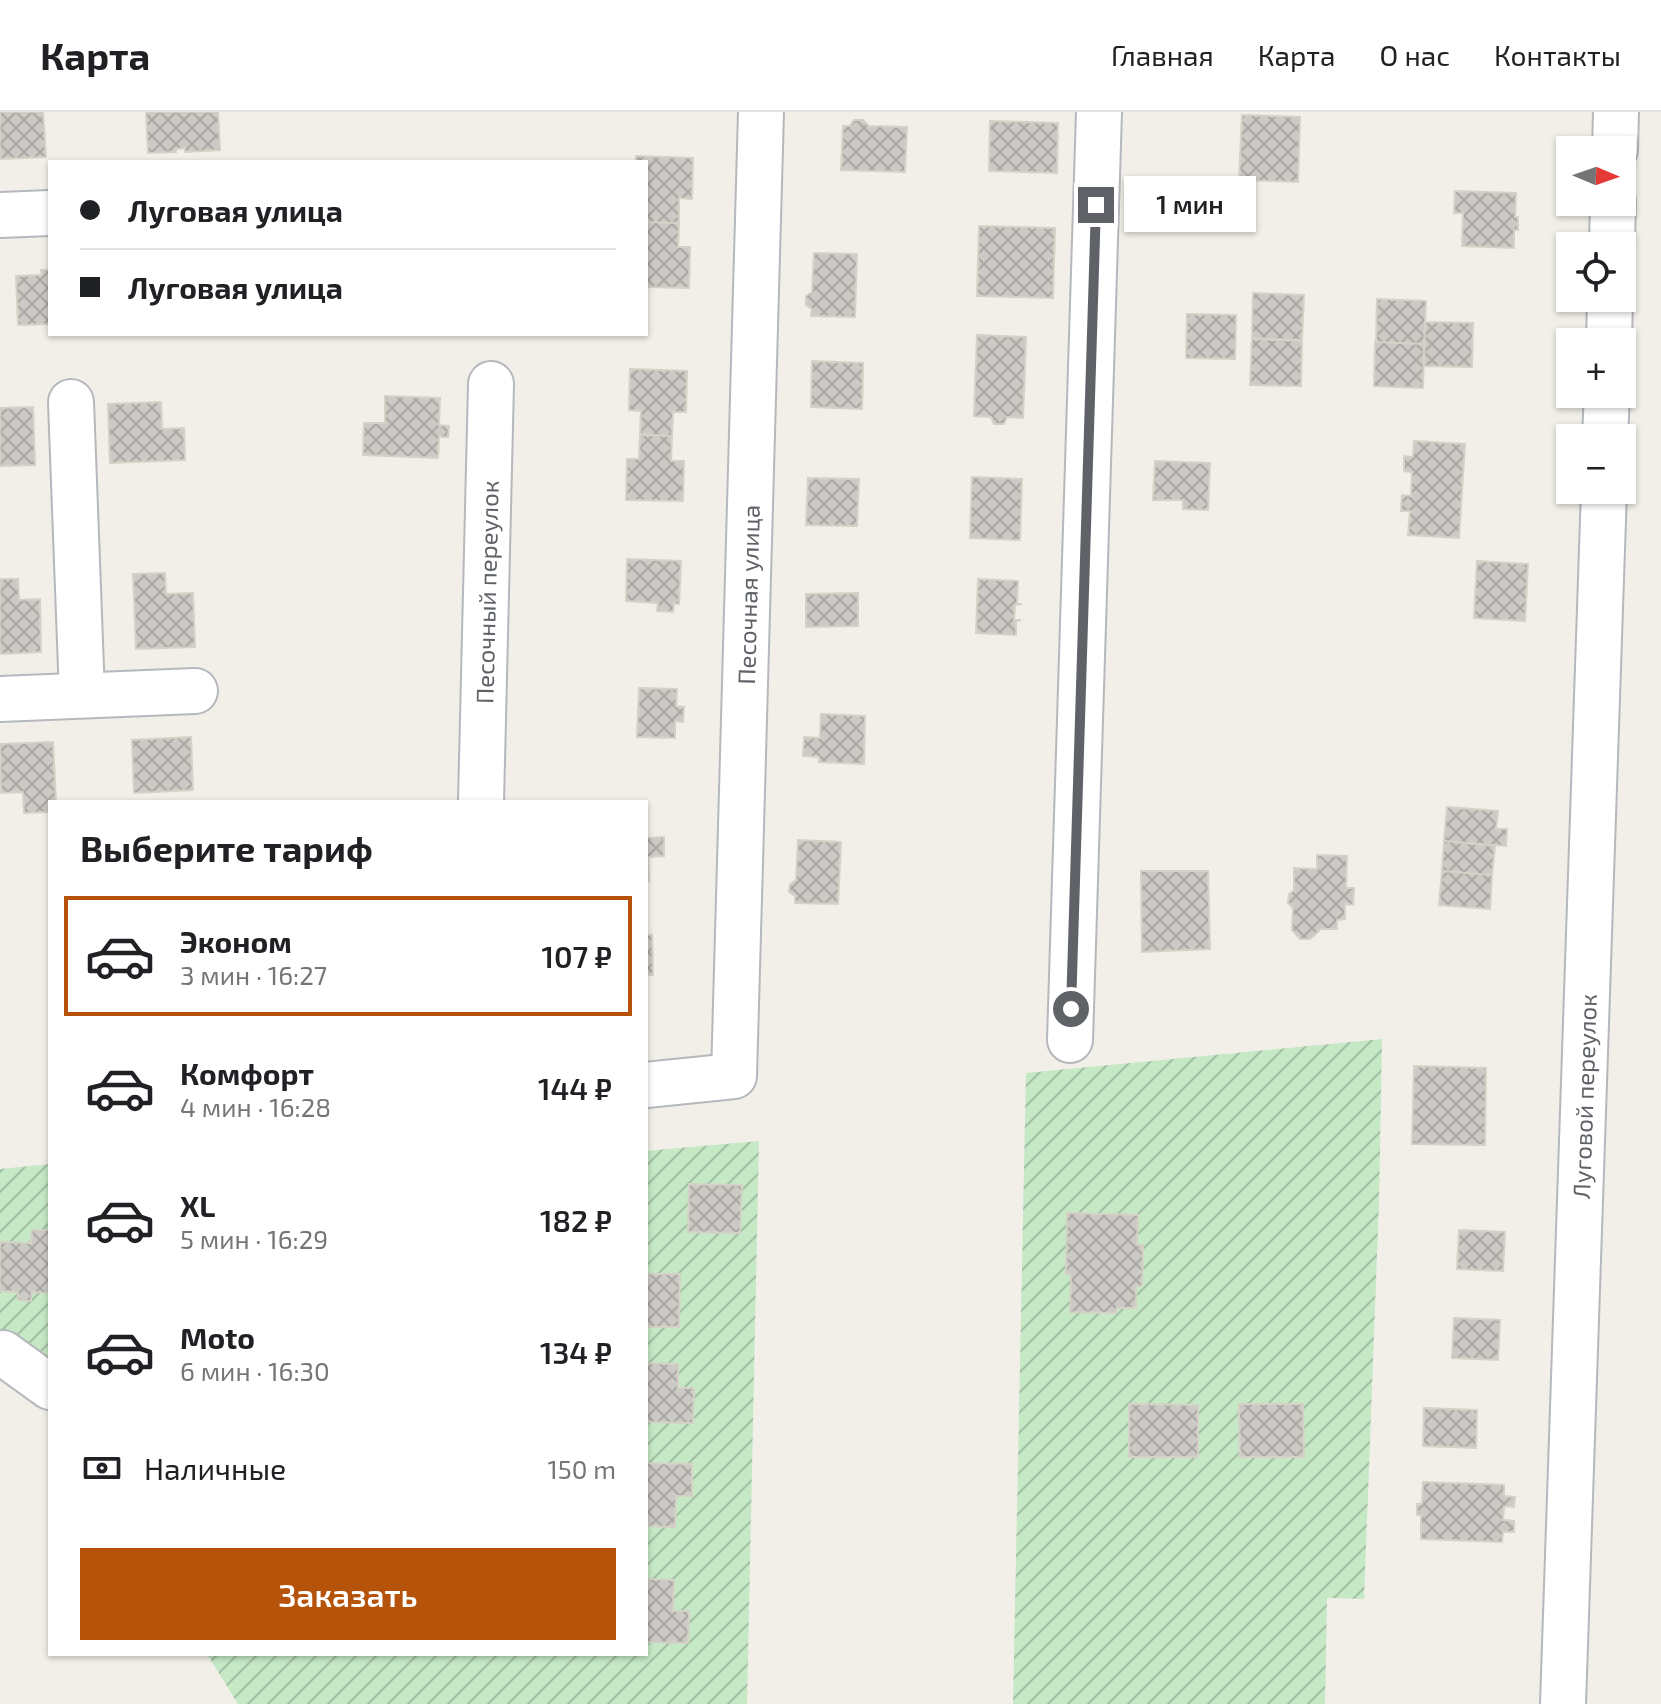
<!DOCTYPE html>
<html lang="ru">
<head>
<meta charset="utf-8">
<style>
  :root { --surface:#fff; --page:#f6f6f6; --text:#202124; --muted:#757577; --line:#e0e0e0; --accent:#b45309 }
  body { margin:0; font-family:"Exo 2",sans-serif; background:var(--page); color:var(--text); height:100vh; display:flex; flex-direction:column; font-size:30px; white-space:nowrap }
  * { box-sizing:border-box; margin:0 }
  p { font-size:26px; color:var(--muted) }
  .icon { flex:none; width:44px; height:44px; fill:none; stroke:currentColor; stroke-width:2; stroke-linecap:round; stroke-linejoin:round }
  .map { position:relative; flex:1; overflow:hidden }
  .drawer { position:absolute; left:48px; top:688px; width:600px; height:856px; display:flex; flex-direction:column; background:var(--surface); border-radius:0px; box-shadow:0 2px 6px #0004 }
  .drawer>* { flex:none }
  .hud { position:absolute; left:48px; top:48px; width:600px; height:176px; border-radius:0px; box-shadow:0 2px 6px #0004; display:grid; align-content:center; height:176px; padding:0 32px; background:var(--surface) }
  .needle { width:52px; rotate:92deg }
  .fabs { position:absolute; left:1556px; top:24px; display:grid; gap:16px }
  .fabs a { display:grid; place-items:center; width:80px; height:80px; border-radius:0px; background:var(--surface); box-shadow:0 2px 6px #0004; font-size:40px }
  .end { position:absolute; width:36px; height:36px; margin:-18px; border:10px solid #5f6368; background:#fff; box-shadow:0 0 0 4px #fff }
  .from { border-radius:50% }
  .bubble { position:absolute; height:56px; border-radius:0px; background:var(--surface); box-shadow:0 2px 6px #0004; font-size:26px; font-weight:600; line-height:56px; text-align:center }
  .hud b { display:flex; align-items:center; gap:28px; height:76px; font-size:30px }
  .hud b+b { border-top:2px solid var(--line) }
  .hud i { width:20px; height:20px; background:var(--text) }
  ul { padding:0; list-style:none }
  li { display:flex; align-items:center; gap:24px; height:120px; margin:0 16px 12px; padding:0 16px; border:4px solid transparent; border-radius:0px }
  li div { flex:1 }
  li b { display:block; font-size:30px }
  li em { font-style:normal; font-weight:600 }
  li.active { border-color:var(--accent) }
  li>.icon { width:72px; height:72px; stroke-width:1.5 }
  h2 { padding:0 32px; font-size:36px; line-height:96px }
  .pay { display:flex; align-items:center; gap:20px; height:88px; padding:0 32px; font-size:30px }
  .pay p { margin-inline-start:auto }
  .primary-button { display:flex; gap:16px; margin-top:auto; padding:16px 32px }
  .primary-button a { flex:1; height:92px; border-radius:0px; background:var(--accent); color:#fff; font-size:32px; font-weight:600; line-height:92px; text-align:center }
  header { display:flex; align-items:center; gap:48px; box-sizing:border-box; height:112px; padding:0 40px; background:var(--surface); border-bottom:2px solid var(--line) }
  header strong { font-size:38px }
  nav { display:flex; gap:44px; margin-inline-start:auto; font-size:28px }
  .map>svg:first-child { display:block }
  .garden { fill:url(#garden-furrows) }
  .building { fill:url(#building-cross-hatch); stroke:#d6d1c6; stroke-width:2 }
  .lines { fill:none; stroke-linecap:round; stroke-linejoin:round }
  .minor-casing { stroke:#b5b8bc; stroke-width:48 }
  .minor { stroke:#fff; stroke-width:44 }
  .route { stroke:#5f6368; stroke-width:10 }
  .labels { text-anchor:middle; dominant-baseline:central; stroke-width:6; stroke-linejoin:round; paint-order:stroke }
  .street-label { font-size:24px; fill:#5f6368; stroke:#fff }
</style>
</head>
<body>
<header>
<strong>Карта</strong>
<nav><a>Главная</a><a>Карта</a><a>О нас</a><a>Контакты</a></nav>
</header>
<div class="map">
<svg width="1661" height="1592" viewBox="0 0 1661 1592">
  <defs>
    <pattern id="garden-furrows" width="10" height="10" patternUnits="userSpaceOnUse" patternTransform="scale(2)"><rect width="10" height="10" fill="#c5e8c5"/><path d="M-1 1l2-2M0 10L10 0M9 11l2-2" fill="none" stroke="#a3c0a4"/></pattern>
    <pattern id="building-cross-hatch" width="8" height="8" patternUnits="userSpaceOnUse" patternTransform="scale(2)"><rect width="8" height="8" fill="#cccac5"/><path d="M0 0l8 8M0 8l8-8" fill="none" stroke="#a9a8a4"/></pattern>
  </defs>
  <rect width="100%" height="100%" fill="#f1efe8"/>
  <!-- garden -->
  <path class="garden" d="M1382,927L1379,1090L1364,1487L1327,1486L1325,1592H1013L1026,961Z
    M759,1029L747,1592H238L207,1542H646V1039Z
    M50,1052V1257L0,1218V1057Z"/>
  <!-- building -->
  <path class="building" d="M0,0H43L46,45L0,47Z
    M146,0H218L220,38L185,40V36L176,37V40L148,41Z
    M1242,3L1300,5L1298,70L1239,68Z
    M854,8H863L869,14L907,15L905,60L841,58L843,14H850Z
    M990,9L1058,11L1057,61L989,59Z
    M636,44L693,46L692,87L679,86V111L647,110L646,50H636Z
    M1455,79L1516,81L1515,105H1518V118H1514V136L1462,134L1463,101H1454Z
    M647,110L679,111L678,135H690L689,176L646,175Z
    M979,114L1055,116L1053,186L977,184Z
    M814,141L857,142L855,205L811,204L812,197L806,193V184L812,180Z
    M41,158H50V212L18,213L16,164L42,163Z
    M1253,181L1304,183L1302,228L1252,226Z
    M1377,187L1426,189L1424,232L1376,230Z
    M1187,202L1236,203L1235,247L1186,246Z
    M1425,210L1473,211L1472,255L1424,254Z
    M977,223L1026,225L1023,306L1007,305L1004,312H994L991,305L974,304Z
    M1252,227L1302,229L1301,274L1250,273Z
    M1375,230L1424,232L1423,276L1374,274Z
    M812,249L863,251L862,297L811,295Z
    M630,257L687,259L686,300H673L672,324L640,322L641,299L629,298Z
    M385,284L440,286L439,313L449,314L448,325H439L438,346L363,343L364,311H385Z
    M161,290L162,317L184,316L185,348L110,351L108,292Z
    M33,295L35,353L0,354V296Z
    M640,323L672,324L671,349H684L683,389L626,388L627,347H639Z
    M1414,329L1465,332L1459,426L1408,423L1410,399H1401L1402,383L1411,384L1412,360L1404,359V344L1413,345Z
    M1155,349L1210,351L1208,398L1183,397V388H1153Z
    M972,365L1022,367L1020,428L970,426Z
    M808,366L859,367L857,414L806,413Z
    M627,447L681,449L679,492H674L673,500L657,499L658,491L626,489Z
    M1477,449L1528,452L1525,509L1474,506Z
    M165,461L166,482L193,481L195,535L136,537L133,462Z
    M0,467H18L19,488L40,487L41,540L0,542Z
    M978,467L1018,469L1017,492H1022L1015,493L1014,508H1021L1016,509V523L976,521Z
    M858,481V514L806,515V482Z
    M639,576L677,577L676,594L684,595L683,610L675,609V626L637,625Z
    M821,602L865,604L864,652L819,650V645L803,644L804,625L820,626Z
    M191,625L193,678L134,681L132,628Z
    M53,630L56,690H50V700L24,701L23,680L1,681L0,632Z
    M1447,695L1498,699L1496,717H1507L1506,734L1444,729Z
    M646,721L648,726L664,725V744L648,745L649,769H646Z
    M798,728L841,730L838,792L795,791V784L789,780L790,772L796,768Z
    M1444,729L1495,734L1492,763L1442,759Z
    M1317,743L1347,744L1346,776H1354L1353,793L1345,792V807L1337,808V817H1321L1310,827H1300L1292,818L1293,796L1288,791L1289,782L1294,778V756L1317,757Z
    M1141,759H1208L1210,837L1142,840Z
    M1442,759L1492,763L1490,797L1439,793Z
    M646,823H652L653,863H646Z
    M1414,954L1486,956L1485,1033L1412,1032Z
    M689,1072L742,1073L740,1121L688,1120Z
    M1067,1101L1138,1103L1137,1133H1143L1142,1174H1136V1196H1117L1116,1201L1070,1200L1071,1162H1066Z
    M32,1118H50V1181L32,1180L31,1189L18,1188V1180L0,1179V1130L31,1131Z
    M1459,1118L1505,1120L1503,1159L1457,1157Z
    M646,1162H680L679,1215H646Z
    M1454,1206L1500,1208L1498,1248L1452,1246Z
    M646,1251L678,1252V1276H694L693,1311L646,1310Z
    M1129,1292L1198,1293V1345H1129Z
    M1239,1292H1303L1304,1345H1240Z
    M1424,1296L1477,1298L1476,1336L1423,1334Z
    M646,1351L692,1352V1384H676L675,1415L646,1414Z
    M1423,1370L1504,1373V1384L1515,1385L1514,1395L1504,1394L1503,1408L1514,1409V1420H1503L1502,1430L1421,1427V1403H1417V1392H1422Z
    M646,1467L674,1468L673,1499H689L688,1531L646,1530Z"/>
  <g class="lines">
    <!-- minor casing -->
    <g class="minor-casing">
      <g id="minor">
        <path d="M1615,38L1616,0"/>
        <path d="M0,103L50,101"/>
        <path d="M1612,134L1613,90"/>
        <path d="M1609,230L1610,186"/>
        <path d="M71,290L82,583"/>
        <path d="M1605,326L1607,282"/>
        <path d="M0,587L195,579"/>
        <path id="s1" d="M481,690L491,272"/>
        <path d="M1070,928L1099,0"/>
        <path id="s2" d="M646,973L734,964L761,0"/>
        <path d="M3,1241L50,1275"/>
        <path id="s3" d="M1563,1592L1604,378"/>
      </g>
    </g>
    <!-- minor -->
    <use href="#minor" class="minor"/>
  </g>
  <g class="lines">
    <!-- route -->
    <path class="route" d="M1071,897L1096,93"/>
  </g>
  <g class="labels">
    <!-- street labels -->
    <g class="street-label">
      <text stroke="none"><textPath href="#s1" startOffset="210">Песочный переулок</textPath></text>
      <text stroke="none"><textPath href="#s2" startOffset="570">Песочная улица</textPath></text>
      <text stroke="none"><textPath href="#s3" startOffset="608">Луговой переулок</textPath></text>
    </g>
  </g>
</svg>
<div class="fabs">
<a><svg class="needle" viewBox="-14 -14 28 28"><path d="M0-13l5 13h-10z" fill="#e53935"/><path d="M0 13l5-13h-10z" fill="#757577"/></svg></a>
<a><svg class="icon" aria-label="locate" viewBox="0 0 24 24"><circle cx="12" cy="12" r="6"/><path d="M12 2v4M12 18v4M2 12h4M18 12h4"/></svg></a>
<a>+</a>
<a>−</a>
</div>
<i class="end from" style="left:1071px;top:897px"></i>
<i class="end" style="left:1096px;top:93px"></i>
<div class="bubble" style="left:1124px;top:64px;width:132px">1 мин</div>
<div class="hud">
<b><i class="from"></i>Луговая улица</b>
<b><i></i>Луговая улица</b>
</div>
<section class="drawer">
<h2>Выберите тариф</h2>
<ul>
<li class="active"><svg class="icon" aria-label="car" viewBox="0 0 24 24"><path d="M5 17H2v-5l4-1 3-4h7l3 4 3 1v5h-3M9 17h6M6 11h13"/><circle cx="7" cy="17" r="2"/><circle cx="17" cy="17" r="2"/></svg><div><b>Эконом</b><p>3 мин · 16:27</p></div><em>107 ₽</em></li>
<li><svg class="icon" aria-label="car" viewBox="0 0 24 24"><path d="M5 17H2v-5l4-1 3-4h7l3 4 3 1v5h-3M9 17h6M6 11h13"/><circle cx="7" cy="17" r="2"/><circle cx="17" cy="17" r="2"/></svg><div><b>Комфорт</b><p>4 мин · 16:28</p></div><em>144 ₽</em></li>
<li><svg class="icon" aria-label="car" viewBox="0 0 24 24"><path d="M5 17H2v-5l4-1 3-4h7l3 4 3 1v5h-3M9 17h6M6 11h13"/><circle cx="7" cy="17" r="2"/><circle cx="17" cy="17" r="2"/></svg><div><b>XL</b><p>5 мин · 16:29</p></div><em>182 ₽</em></li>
<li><svg class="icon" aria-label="car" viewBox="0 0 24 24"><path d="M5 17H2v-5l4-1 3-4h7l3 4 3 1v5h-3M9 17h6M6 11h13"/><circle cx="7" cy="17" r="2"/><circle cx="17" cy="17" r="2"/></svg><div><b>Moto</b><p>6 мин · 16:30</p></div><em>134 ₽</em></li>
</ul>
<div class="pay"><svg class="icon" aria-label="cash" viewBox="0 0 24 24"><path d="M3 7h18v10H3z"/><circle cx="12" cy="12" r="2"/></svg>Наличные<p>150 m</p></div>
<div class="primary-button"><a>Заказать</a></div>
</section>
</div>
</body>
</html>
